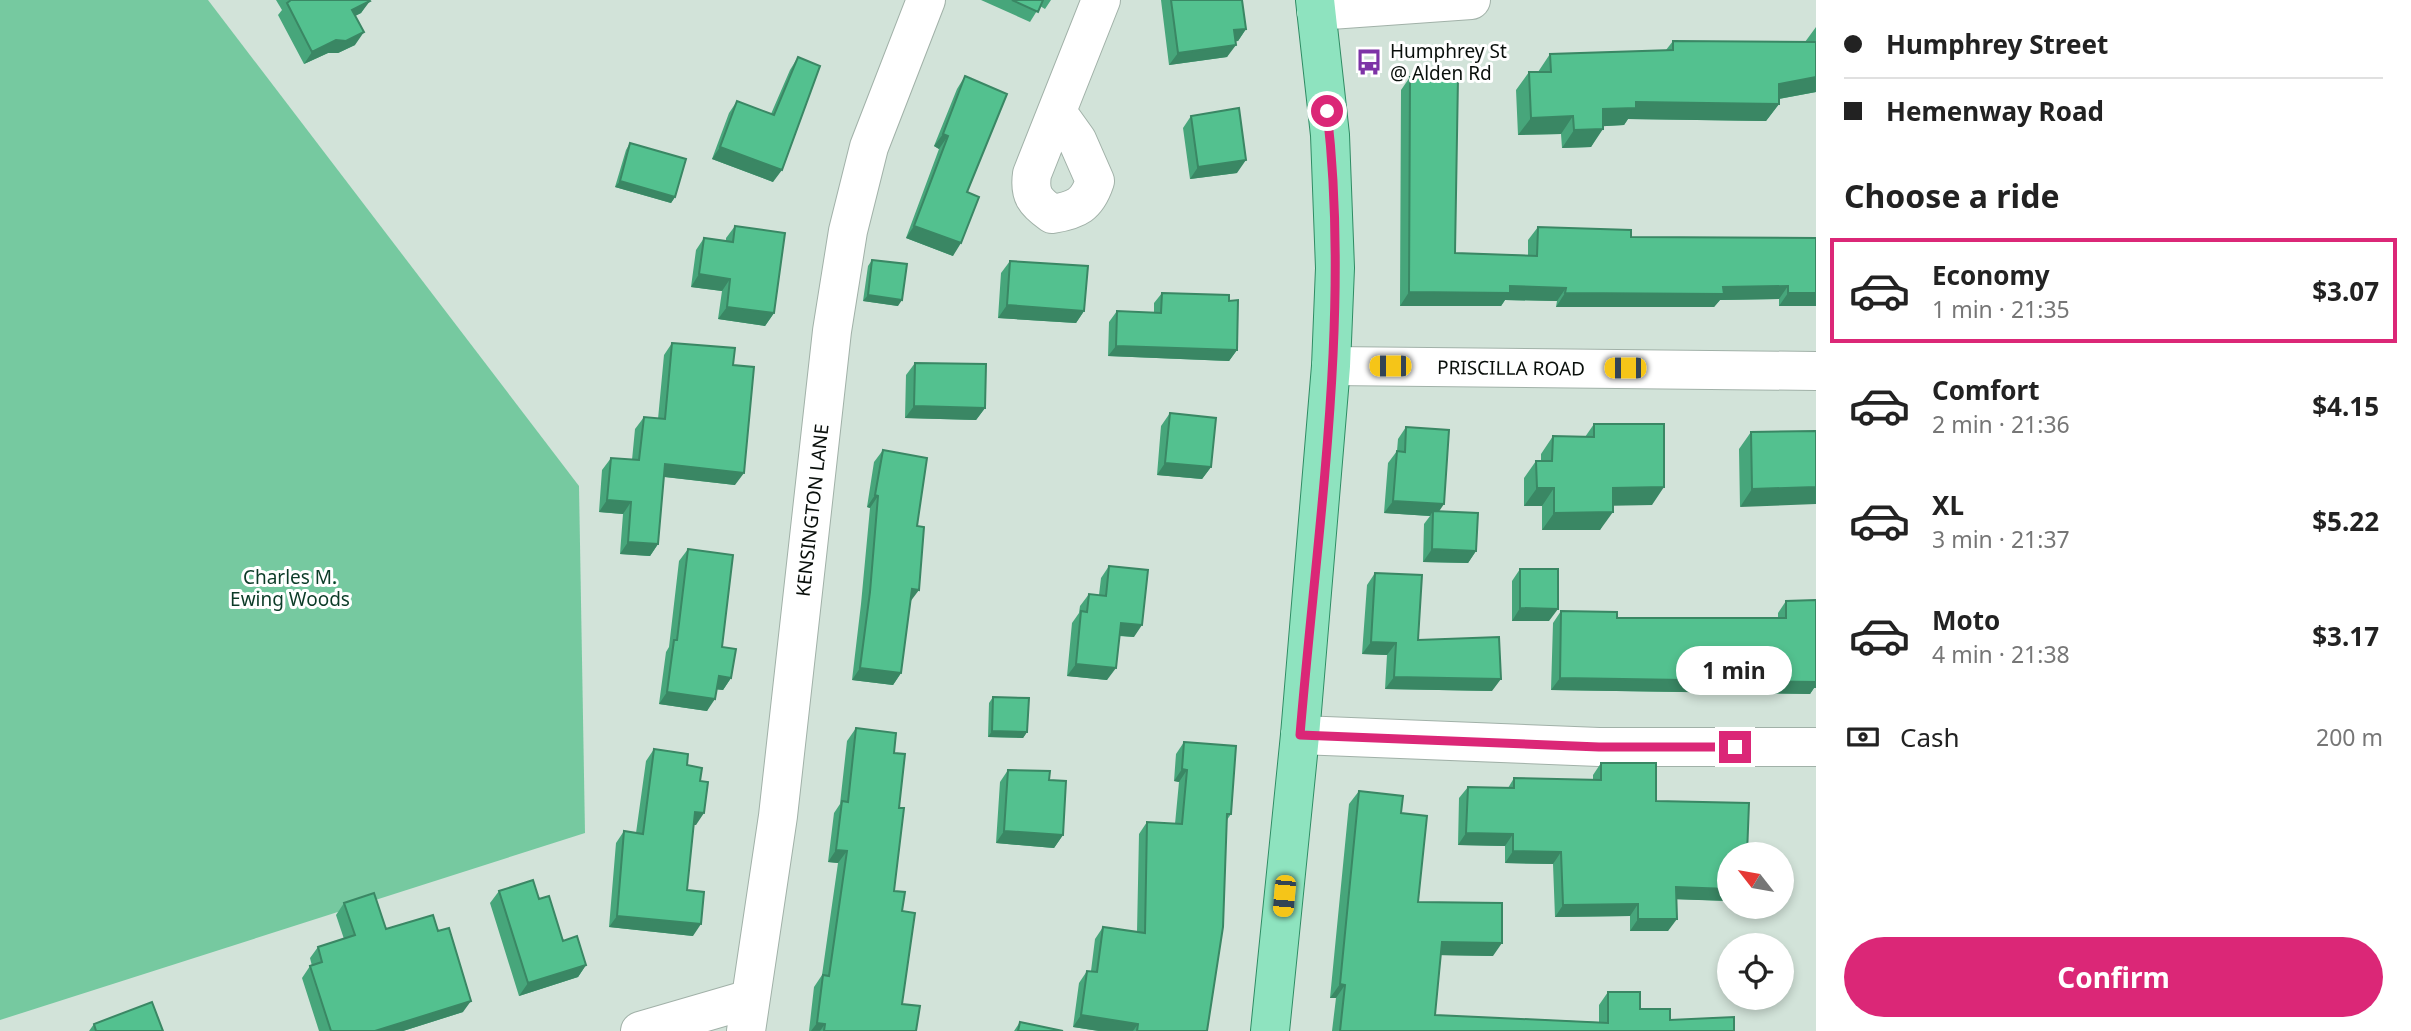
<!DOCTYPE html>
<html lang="en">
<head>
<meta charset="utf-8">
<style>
  :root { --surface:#fff; --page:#f6f6f6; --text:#222; --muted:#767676; --line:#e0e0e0; --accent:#db2777 }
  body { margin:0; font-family:"Noto Sans",sans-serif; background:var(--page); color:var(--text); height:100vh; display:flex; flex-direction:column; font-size:26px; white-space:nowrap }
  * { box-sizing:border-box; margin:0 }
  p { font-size:23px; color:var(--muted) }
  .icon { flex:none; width:38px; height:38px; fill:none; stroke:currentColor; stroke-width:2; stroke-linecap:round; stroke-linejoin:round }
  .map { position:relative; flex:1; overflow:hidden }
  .panel { display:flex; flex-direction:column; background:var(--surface); width:595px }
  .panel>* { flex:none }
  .banner { display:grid; align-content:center; height:154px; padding:0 28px; background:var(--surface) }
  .needle { width:46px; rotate:301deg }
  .controls { position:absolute; left:1717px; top:842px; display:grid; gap:14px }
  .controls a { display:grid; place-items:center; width:77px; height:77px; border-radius:50%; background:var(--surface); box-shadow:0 4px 10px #0003; font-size:35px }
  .end { position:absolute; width:32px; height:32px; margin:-16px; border:9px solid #db2777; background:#fff; box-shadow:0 0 0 4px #fff }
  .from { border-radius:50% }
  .bubble { position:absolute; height:49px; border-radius:24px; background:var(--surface); box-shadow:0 4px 10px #0003; font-size:23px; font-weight:700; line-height:49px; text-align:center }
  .car { position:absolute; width:21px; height:42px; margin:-21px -10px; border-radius:9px; box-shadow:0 0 5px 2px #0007; background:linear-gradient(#f5c518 24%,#345 0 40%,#f5c518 0 76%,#345 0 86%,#f5c518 0) }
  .banner b { display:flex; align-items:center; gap:24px; height:66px; font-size:26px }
  .banner b+b { border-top:2px solid var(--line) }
  .banner i { width:18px; height:18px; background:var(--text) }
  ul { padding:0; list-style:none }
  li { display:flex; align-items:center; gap:21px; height:105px; margin:0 14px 10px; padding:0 14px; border:4px solid transparent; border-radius:0px }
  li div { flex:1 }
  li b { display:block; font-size:26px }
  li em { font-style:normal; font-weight:700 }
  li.current { border-color:var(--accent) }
  li>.icon { width:63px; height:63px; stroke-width:1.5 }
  h2 { padding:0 28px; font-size:32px; line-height:84px }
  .pay { display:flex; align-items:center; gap:18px; height:77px; padding:0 28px; font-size:26px }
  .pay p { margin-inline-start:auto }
  .button { display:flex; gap:14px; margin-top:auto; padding:14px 28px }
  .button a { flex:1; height:80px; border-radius:42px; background:var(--accent); color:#fff; font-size:28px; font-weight:700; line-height:80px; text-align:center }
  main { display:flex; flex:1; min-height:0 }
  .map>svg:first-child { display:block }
  .green { fill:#76c9a0 }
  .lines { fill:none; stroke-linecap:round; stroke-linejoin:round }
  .minor-casing { stroke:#a1b1a8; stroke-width:40 }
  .major-casing { stroke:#2f8c64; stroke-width:40 }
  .minor { stroke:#fff; stroke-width:38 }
  .major { stroke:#8ee3bf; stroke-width:38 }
  .wall { fill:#47a67b }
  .shaded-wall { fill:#3a8764 }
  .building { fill:#53c18f; stroke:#3a8764; stroke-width:2 }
  .route { stroke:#db2777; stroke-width:9 }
  .labels { text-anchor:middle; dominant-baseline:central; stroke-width:6; stroke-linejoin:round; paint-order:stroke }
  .poi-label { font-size:19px; fill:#090f0b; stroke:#fff; text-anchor:start }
  .street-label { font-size:19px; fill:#090f0b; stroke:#fff }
  .park-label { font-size:19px; fill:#0b3b27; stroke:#fff }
</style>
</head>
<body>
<main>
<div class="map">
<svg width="1816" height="1031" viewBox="0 0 1816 1031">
  <rect width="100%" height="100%" fill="#d2e3d9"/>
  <!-- green -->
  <path class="green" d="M0,0H208L579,486L585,833L0,1020Z"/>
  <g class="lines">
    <!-- minor casing -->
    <g class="minor-casing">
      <g id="minor">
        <path d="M1316,11L1471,0"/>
        <path d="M1057,112L1077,140L1095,181C1087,205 1077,210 1052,214C1035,202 1029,195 1032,174L1101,0"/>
        <path id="s1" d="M1331,366L1816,371"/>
        <path d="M1300,735L1599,747H1816"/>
        <path d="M640,1031L750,999"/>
        <path id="s2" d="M746,1031L778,816L832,331L848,231L869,147L926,0"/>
      </g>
    </g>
    <!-- major casing -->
    <g class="major-casing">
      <path id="major" d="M1270,1031L1300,735L1331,366L1335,268L1330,135L1315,0"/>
    </g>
    <!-- minor -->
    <use href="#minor" class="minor"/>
    <!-- major -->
    <use href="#major" class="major"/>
  </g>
  <!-- wall -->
  <path class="wall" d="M276,0H369L361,13L355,16V45L338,53H328L304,64L278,15L282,10Z
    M981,0H1051L1045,9L1040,6L1030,22Z
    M1161,0H1242L1246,29L1238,41H1235L1227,57L1169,65Z
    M1816,27V92L1779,99V104L1766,121L1628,119L1624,125L1603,126L1591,147L1562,148L1561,134L1518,135L1516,90L1529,72H1538L1550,54L1666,50L1673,41L1805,42Z
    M798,57L773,182L712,159L729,113L737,101L771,114L790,70Z
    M965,76L967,192L953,256L906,238L939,149L934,146L957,89Z
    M1410,77L1455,253L1528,255V240L1538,227L1631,237L1816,238V306H1779V299L1720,300L1714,307H1556L1557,301L1505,300L1501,306H1400L1401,90Z
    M1191,116L1237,173L1190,179L1183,128Z
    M630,143L675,197L671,203L615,187L626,150Z
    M735,226L774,313L765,326L718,319L722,291L691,287L696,250L704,238L726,241V238Z
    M872,260L898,306L863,301L868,266Z
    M1010,261L1084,311L1076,323L998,318L1001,273Z
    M1162,293L1229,301L1237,350L1229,361L1108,356L1109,322L1117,311L1154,313V303Z
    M672,343L733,365L735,485L664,477L658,544L650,556L620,554L623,514L599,512L602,470L611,458L632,460L635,429L644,417L658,419L664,355Z
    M915,363L985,408L976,420L905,418L906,375Z
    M1170,413L1211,467L1202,479L1157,475L1161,426Z
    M1594,424L1652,505H1613L1600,530H1542V506H1524V478L1536,461H1541V454L1553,436L1585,437Z
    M1406,427L1439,512L1476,551L1468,563L1423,562L1424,524L1430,516L1384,513L1388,463L1397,451L1398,439Z
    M1816,431L1740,507L1739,449L1751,432Z
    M883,450L917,526L910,602L901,673L893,685L852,680L861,604L870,508L867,507L874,462Z
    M688,549L731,678L723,690L717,689L707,711L659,704L666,652L669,647L679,561Z
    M1109,566L1134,637L1119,636L1107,680L1067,676L1072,623L1079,613L1080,606L1089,594L1099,595L1101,578Z
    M1520,569L1549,621H1512V581Z
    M1375,573L1418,640L1492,691L1385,689L1387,655L1362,654L1367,585Z
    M1786,601L1814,688L1810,694L1551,690L1553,623L1561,611L1617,618H1778V613Z
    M993,697L1027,732L1023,738L988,737L989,703Z
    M856,728L894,753L899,808L894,891L902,911V1004L916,1031H809L814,987L822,975L838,863L828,862L834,813L840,804L847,741Z
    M1184,742L1231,814L1227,820L1207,1031H1099L1073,1027L1079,983L1087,971H1091L1095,939L1103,927L1137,932L1139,834L1147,822L1175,824L1179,782L1174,781L1176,754Z
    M654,749L687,765L700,781L696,825H694L687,890L693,936L609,927L616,843L624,831L636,833L646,761Z
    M1601,763L1729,854V901L1676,899L1668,931H1630V916L1555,917L1553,864L1505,863V846L1458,845L1459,798L1468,787L1508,788L1514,778L1593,780V775Z
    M1008,770L1049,780L1063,835L1054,848L996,843L1000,782Z
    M1359,791L1401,813L1418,902L1493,956L1441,955L1435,1015L1599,1022V1005L1608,992L1640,1009L1670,1020L1734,1031H1332L1336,998H1330L1349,804Z
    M499,891L539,899L563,941L586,965L578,977L519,996L490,903Z
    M344,903L386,929L463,1012L403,1031H319L302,978L310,966H312L310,958L318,947L344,939L336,915Z
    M1020,1022L1063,1031H1014Z
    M94,1024L163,1031H89Z"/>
  <!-- shaded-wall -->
  <path class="shaded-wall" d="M370,1L361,13L343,22L352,10Z
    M1246,29L1238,41L1226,43L1234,30Z
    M364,32L355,45L338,53H328L304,64L312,52L336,40Z
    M1236,45L1227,57L1169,65L1178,53Z
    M1816,77V92L1767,101L1779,84Z
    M1636,102L1779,104L1766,121L1628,119L1624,125L1590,127L1603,109Z
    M1573,116L1561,134L1518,135L1531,118Z
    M1603,129L1591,147L1562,148L1574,130Z
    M943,134L948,136L939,149L934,146Z
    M720,147L782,170L773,182L712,159Z
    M1246,160L1237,173L1190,179L1198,167Z
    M620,181L675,197L671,203L615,187Z
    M914,226L961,243L953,256L906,238Z
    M699,274L730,279L722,291L691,287Z
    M1510,286L1566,288L1557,301L1505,300L1501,306H1400L1409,292Z
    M1788,286L1779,299L1720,300L1714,307H1556L1565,293L1723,287Z
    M1788,293H1816V306H1779Z
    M868,295L902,300L898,306L863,301Z
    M1007,305L1084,311L1076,323L998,318Z
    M727,307L774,313L765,326L718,319Z
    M1116,346L1237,350L1229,361L1108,356Z
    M914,406L985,408L976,420L905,418Z
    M1165,463L1211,467L1202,479L1157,475Z
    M665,464L744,473L735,485L657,476Z
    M1664,487L1652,505L1600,506L1613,488Z
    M1816,487V504L1740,507L1752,489Z
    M1537,488H1554L1542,506H1524Z
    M875,495L878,496L870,508L867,507Z
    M607,500L631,502L623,514L599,512Z
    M1393,501L1444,504L1436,516L1433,511L1430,516L1384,513Z
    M1613,512L1600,530H1542L1554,513Z
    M628,542L658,544L650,556L620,554Z
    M1432,549L1476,551L1468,563L1423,562Z
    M912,589L919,590L910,602Z
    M1520,608L1558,609L1549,621H1512Z
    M1121,623L1142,625L1134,637L1112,635Z
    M1371,642L1396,643L1387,655L1362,654Z
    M1076,664L1116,668L1107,680L1067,676Z
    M860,668L901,673L893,685L852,680Z
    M719,676L731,678L723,690L711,689Z
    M1394,677L1501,679L1492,691L1385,689Z
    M1560,678H1816V688H1814L1810,694L1551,690Z
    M667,692L715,699L707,711L659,704Z
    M992,731L1027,732L1023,738L988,737Z
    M1182,769L1187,770L1179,782L1174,781Z
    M695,812L704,813L696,825L687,824Z
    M1004,831L1063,835L1054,848L996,843Z
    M1466,833L1513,834L1505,846L1458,845Z
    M836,850L847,851L838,863L828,862Z
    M1513,851L1561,852L1553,864L1505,863Z
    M1676,887L1729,889V901L1668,899Z
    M1638,904L1630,916L1555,917L1563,905Z
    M617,916L701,924L693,936L609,927Z
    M1638,919H1677L1668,931H1630Z
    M1442,942L1502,943L1493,956L1433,955Z
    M586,965L578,977L519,996L528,983Z
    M1340,984L1345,985L1336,998H1330Z
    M471,1001L463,1012L403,1031H375Z
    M1081,1015L1138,1024L1133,1031H1099L1073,1027Z
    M817,1023L825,1024L820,1031H811Z"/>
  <!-- building -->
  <path class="building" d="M291,0H369L370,1L352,10L364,32L346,41L336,40L312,52L287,3Z
    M1012,0H1043L1038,12Z
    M1171,0H1242L1246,29L1234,30L1236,45L1178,53Z
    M1673,41L1816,42V77L1779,84V104L1636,102V108L1603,109V129L1574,130L1573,116L1531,118L1529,72H1551L1550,54L1673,50Z
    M798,57L820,66L782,170L720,147L737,101L774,115Z
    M965,76L1007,94L967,192L979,197L961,243L914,226L948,136L943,134Z
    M1410,77H1458L1455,253L1537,256L1538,227L1631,230V237L1816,238V293H1788V286L1723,287L1724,294L1565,293L1566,288L1510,286V293L1409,292Z
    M1239,108L1246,160L1198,167L1191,116Z
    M630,143L686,159L675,197L620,181Z
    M735,226L785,233L774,313L727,307L730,279L699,274L704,238L733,242Z
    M872,260L907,264L902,300L868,295Z
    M1010,261L1088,266L1084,311L1007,305Z
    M1162,293L1229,295V301L1238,300L1237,350L1116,346L1117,311L1161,313Z
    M672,343L735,348L733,365L754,367L744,473L665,464L658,544L628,542L631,502L607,500L611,458L639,460L644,417L665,419Z
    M915,363L986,364L985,408L914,406Z
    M1170,413L1216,418L1211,467L1165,463Z
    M1594,424H1664V487L1613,488V512L1554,513V488H1537L1536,461H1552L1553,436L1594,437Z
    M1406,427L1449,430L1444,504L1393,501L1397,451L1405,452Z
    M1816,431V487L1752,489L1751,432Z
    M883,450L927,458L917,526L924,527L919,590L912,589L901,673L860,668L870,592L878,496L875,495Z
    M1433,511L1478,513L1476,551L1432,549Z
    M688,549L733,555L722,647L736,649L731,678L719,676L715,699L667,692L674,640H677Z
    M1109,566L1148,570L1142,625L1121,623L1116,668L1076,664L1081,611L1087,612L1089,594L1106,596Z
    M1520,569H1558V609L1520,608Z
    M1375,573L1422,575L1418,640L1499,637L1501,679L1394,677L1396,643L1371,642Z
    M1816,600V682L1560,678L1561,611L1617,612V618H1786V601Z
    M993,697L1029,698L1027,732L992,731Z
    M856,728L896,733L894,753L905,754L899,808H904L894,891L905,892L902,911L915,913L902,1004L920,1006L916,1031H824L825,1024L817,1023L823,975L829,976L847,851L836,850L842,801L848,802Z
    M1184,742L1236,746L1231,814H1227L1223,927L1207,1031H1137L1138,1024L1081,1015L1087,971L1097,972L1103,927L1145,933L1147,822L1182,824L1187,770L1182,769Z
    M654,749L688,754L687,765L702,768L700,781L708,782L704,813L695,812L687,890L704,892L701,924L617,916L624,831L643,834Z
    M1601,763H1656V801L1749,803L1747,854H1729V889L1676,887L1677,919H1638V904L1563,905L1561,852L1513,851V834L1466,833L1468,787L1514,788V778L1601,780Z
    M1008,770L1050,771L1049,780L1066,781L1063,835L1004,831Z
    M1359,791L1403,796L1401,813L1427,816L1418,902L1502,903V943L1442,942L1435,1015L1608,1023V992H1640V1009H1670V1020L1734,1017V1031H1340L1345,985L1340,984Z
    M533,880L539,899L549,896L563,941L577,936L586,965L528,983L499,891Z
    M374,893L386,929L433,915L438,931L449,928L471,1001L375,1031H331L310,966L322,962L318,947L355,935L344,903Z
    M152,1002L163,1031H96L94,1024Z
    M1020,1022L1063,1031H1018Z"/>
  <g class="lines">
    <!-- route -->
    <path class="route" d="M1327,111C1351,317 1317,529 1300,735L1599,747H1735"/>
  </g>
  <!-- icons -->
  <defs>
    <g id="bus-bare" transform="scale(2.1)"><path d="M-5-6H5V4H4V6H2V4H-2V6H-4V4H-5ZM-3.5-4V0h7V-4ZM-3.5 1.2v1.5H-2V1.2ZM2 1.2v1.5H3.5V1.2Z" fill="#7d33a6" stroke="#fff" stroke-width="2.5" paint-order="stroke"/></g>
  </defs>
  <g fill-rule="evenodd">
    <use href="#bus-bare" x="1369" y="62"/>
  </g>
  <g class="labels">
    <!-- poi labels -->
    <g class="poi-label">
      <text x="1390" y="51">Humphrey St<tspan x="1390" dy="22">@ Alden Rd</tspan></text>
    </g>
    <!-- street labels -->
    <g class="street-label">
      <text stroke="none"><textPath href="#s1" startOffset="180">PRISCILLA ROAD</textPath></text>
      <text stroke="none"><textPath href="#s2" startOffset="525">KENSINGTON LANE</textPath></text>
    </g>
    <!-- park labels -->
    <g class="park-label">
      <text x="290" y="577">Charles M.<tspan x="290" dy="22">Ewing Woods</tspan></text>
    </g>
  </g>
</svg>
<div class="controls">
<a><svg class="needle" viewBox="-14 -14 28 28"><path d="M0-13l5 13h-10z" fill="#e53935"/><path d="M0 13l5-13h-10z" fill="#767676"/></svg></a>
<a><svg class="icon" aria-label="locate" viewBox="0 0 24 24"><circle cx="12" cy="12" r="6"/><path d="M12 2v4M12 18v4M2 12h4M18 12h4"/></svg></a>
</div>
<i class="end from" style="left:1327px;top:111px"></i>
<i class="end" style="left:1735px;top:747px"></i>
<div class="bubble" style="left:1676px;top:646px;width:116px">1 min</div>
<i class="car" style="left:1390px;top:366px;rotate:270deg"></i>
<i class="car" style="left:1625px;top:368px;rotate:270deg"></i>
<i class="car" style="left:1284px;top:896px;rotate:185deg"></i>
</div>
<section class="panel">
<div class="banner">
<b><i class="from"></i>Humphrey Street</b>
<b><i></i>Hemenway Road</b>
</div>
<h2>Choose a ride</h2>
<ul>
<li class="current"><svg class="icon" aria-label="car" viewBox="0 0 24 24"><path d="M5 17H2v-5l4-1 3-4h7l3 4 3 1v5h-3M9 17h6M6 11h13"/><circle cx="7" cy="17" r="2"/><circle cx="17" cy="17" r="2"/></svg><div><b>Economy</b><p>1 min · 21:35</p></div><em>$3.07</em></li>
<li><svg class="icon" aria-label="car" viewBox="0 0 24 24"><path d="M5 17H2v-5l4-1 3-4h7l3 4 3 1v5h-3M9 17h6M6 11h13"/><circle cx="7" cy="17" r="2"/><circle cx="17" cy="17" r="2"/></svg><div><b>Comfort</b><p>2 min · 21:36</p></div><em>$4.15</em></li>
<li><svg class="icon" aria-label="car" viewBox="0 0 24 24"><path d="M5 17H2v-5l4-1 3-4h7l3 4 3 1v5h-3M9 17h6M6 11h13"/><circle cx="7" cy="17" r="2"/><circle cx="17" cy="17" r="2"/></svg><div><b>XL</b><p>3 min · 21:37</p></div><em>$5.22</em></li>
<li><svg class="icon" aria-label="car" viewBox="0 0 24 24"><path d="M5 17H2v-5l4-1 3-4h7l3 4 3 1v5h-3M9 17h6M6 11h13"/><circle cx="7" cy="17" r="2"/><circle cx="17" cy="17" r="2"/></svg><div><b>Moto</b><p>4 min · 21:38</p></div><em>$3.17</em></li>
</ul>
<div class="pay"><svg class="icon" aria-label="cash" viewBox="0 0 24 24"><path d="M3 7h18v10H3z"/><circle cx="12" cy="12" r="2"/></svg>Cash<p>200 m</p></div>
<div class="button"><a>Confirm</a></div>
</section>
</main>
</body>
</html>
